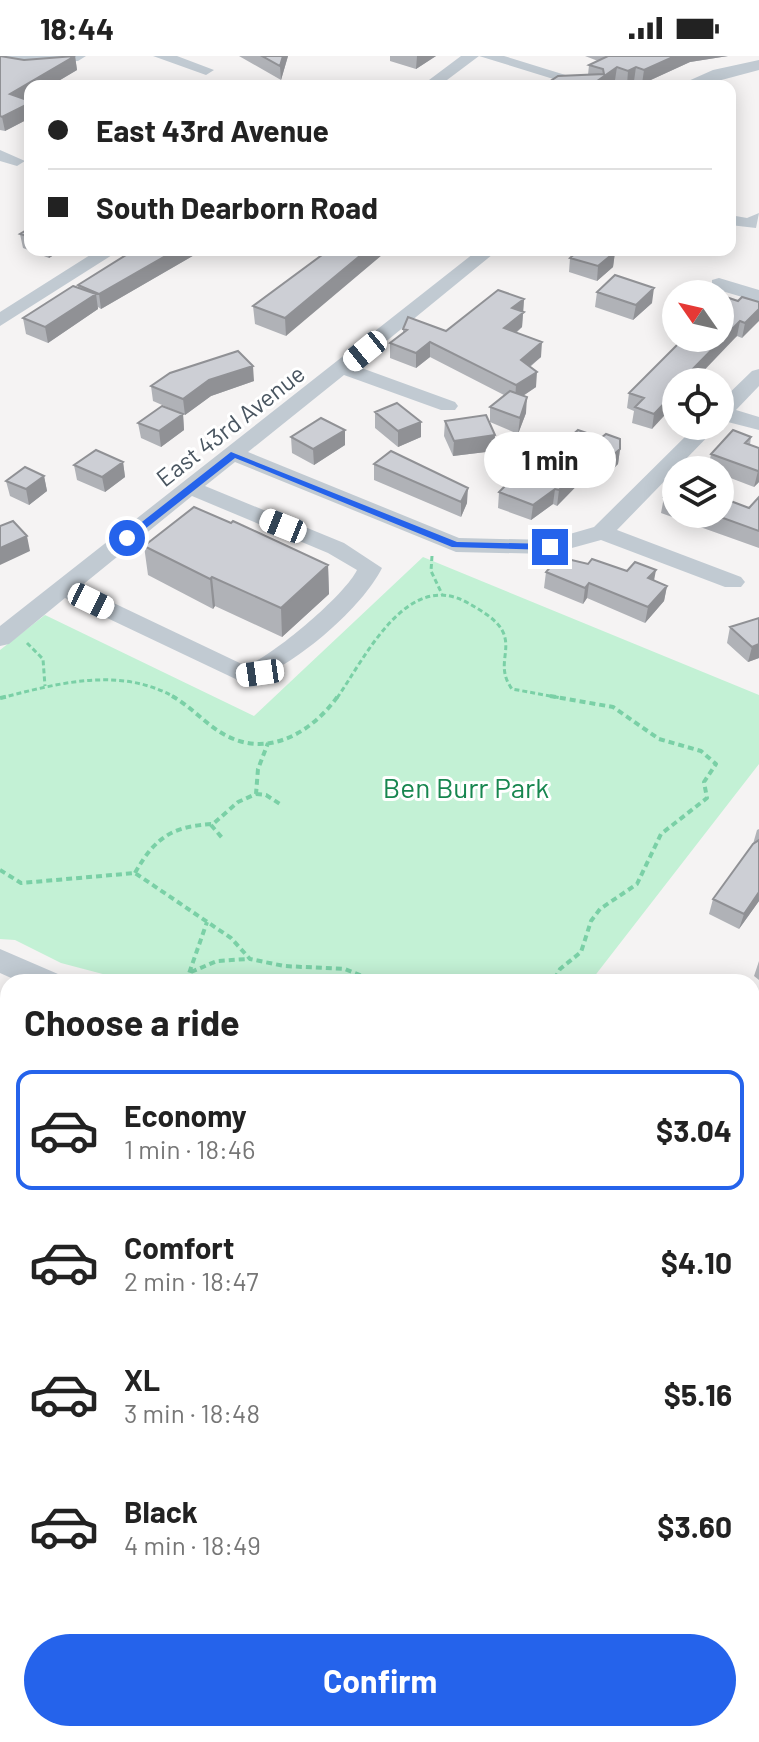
<!DOCTYPE html>
<html lang="en">
<head>
<meta charset="utf-8">
<style>
  :root { --surface:#fff; --page:#f2f2f2; --text:#222; --muted:#767676; --line:#e0e0e0; --accent:#2563eb }
  body { margin:0; font-family:Barlow,sans-serif; background:var(--page); color:var(--text); height:100vh; display:flex; flex-direction:column; font-size:30px; white-space:nowrap }
  * { box-sizing:border-box; margin:0 }
  p { font-size:26px; color:var(--muted) }
  .icon { flex:none; width:44px; height:44px; fill:none; stroke:currentColor; stroke-width:2; stroke-linecap:round; stroke-linejoin:round }
  .map { position:relative; flex:1; overflow:hidden }
  .drawer { position:absolute; left:0px; top:918px; width:760px; height:768px; display:flex; flex-direction:column; background:var(--surface); border-radius:24px 24px 0 0; box-shadow:0 4px 20px #0003 }
  .drawer>* { flex:none }
  .guide { position:absolute; left:24px; top:24px; width:712px; height:176px; border-radius:16px; box-shadow:0 4px 20px #0003; display:grid; align-content:center; height:176px; padding:0 24px; background:var(--surface) }
  .needle { width:52px; rotate:304deg }
  .controls { position:absolute; left:662px; top:224px; display:grid; gap:16px }
  .controls a { display:grid; place-items:center; width:72px; height:72px; border-radius:50%; background:var(--surface); box-shadow:0 4px 20px #0003; font-size:40px }
  .end { position:absolute; width:36px; height:36px; margin:-18px; border:10px solid #2563eb; background:#fff; box-shadow:0 0 0 4px #fff }
  .from { border-radius:50% }
  .bubble { position:absolute; height:56px; border-radius:28px; background:var(--surface); box-shadow:0 4px 20px #0003; font-size:26px; font-weight:700; line-height:56px; text-align:center }
  .car { position:absolute; width:24px; height:48px; margin:-24px -12px; border-radius:10px; box-shadow:0 0 6px 2px #0007; background:linear-gradient(#fff 24%,#345 0 40%,#fff 0 76%,#345 0 86%,#fff 0) }
  .guide b { display:flex; align-items:center; gap:28px; height:76px; font-size:30px }
  .guide b+b { border-top:2px solid var(--line) }
  .guide i { width:20px; height:20px; background:var(--text) }
  ul { padding:0; list-style:none }
  li { display:flex; align-items:center; gap:24px; height:120px; margin:0 16px 12px; padding:0 8px; border:4px solid transparent; border-radius:16px }
  li div { flex:1 }
  li b { display:block; font-size:30px }
  li em { font-style:normal; font-weight:700 }
  li.current { border-color:var(--accent) }
  li>.icon { width:72px; height:72px; stroke-width:1.5 }
  h2 { padding:0 24px; font-size:36px; line-height:96px }
  .cta { display:flex; gap:16px; margin-top:auto; padding:16px 24px }
  .cta a { flex:1; height:92px; border-radius:48px; background:var(--accent); color:#fff; font-size:32px; font-weight:700; line-height:92px; text-align:center }
  .status { display:flex; justify-content:space-between; align-items:center; height:56px; padding:0 40px; background:var(--surface); direction:ltr }
  .status svg { height:22px; fill:currentColor }
  .map>svg:first-child { display:block }
  .green { fill:#c3f1d5 }
  .lines { fill:none; stroke-linecap:round; stroke-linejoin:round }
  .path-far2 { stroke:#7ad0a6; stroke-width:3; stroke-dasharray:5 3; stroke-linecap:butt }
  .path-far1 { stroke:#7ad0a6; stroke-width:4; stroke-dasharray:6 4; stroke-linecap:butt }
  .path { stroke:#7ad0a6; stroke-width:5; stroke-dasharray:8 5; stroke-linecap:butt }
  .minor { fill:#c1cad2; fill-rule:evenodd }
  .wall { fill:#b0b2b7 }
  .shaded-wall { fill:#909195 }
  .building { fill:#cdcfd5; stroke:#909195; stroke-width:2 }
  .route { fill:#2563eb }
  .labels { text-anchor:middle; dominant-baseline:central; stroke-width:6; stroke-linejoin:round; paint-order:stroke }
  .far-street-label { font-size:24px; fill:#4a5661; stroke:#fff }
  .park-label { font-size:28px; fill:#17864f; stroke:#fff }
</style>
</head>
<body>
<div class="status"><b>18:44</b><svg viewBox="0 0 49 12"><path d="M0 12V9h3v3zM5 12V6h3v6zM10 12V3h3v9zM15 12V0h3v12zM26 1h20v11H26zM47 4h2v5h-2z"/></svg></div>
<div class="map">
<svg width="759" height="1686" viewBox="0 0 759 1686">
  <rect width="100%" height="100%" fill="#f5f3f3"/>
  <!-- green -->
  <path class="green" d="M423,501L759,639V708L590,926H133L61,907L15,884L0,883V594L45,559L254,660Z"/>
  <g class="lines">
    <!-- path-far2 -->
    <path class="path-far2" d="M432,500L431,515L442,538
      M27,587L43,603L45,630
      M1,642C59,627 121,610 176,642
      M337,642C365,602 407,512 468,547C480,554 495,562 502,574C513,594 495,610 512,633L561,642"/>
    <!-- path-far1 -->
    <path class="path-far1" d="M172,640C192,651 207,670 227,680C270,702 313,675 338,640
      M550,640L613,651L659,683L701,695L716,708L704,726L707,742L661,778L637,828L600,853L591,865L581,896L560,913L553,926
      M0,642L9,640
      M256,738L266,739L280,748
      M211,769L224,784
      M0,814L21,827L135,817L231,882L250,903L284,910L345,913L377,926
      M135,817C155,781 173,770 213,768L238,746L256,738L258,713L268,687
      M191,916L217,905L248,903
      M186,926L207,866"/>
    <!-- path -->
    <path class="path" d="M0,1168L8,1160"/>
    <!-- minor -->
    <path class="minor" d="M5,0H86L78,5H13Z
      M153,0H177L214,14L206,19Z
      M461,0H479L439,30H421Z
      M479,0H504L601,30H576Z
      M759,4V14L699,30H677L713,14Z
      M0,94L25,105L17,110L0,105Z
      M759,157L756,172L730,169V159L747,162Z
      M98,194H120L0,270V256Z
      M478,194H498L356,310L455,346L458,350L455,354H441L344,319L248,396L459,482L549,484L594,471L696,370H718L617,474L741,521L745,526L741,531H725L601,484L550,498L456,496L235,406L205,430L344,487L382,512C361,554 289,615 244,627L65,542L9,588L0,590V570ZM192,440L328,497L357,514C345,539 273,600 246,610L80,531Z
      M719,222L759,234V246L712,232V224Z
      M759,313V330L736,354L759,361V374L720,364V346L752,315Z
      M0,893L58,918L63,926H20L0,917Z
      M752,1153L759,1156V1187L752,1184Z
      M759,1411V1459L752,1462V1413Z
      M8,1612V1657L0,1660V1615Z
      M606,1678H647L644,1686H603Z
      M665,1678H714L717,1686H668Z"/>
  </g>
  <!-- wall -->
  <path class="wall" d="M0,0L24,4L75,0L77,14L50,30H30V42L27,44L30,45V62L5,75L0,74Z
    M239,0H288L281,24Z
    M390,0H436L416,13L390,5Z
    M585,0H728L690,6L642,28L634,25L627,29L615,24L608,30H543L588,19L589,9L598,5Z
    M30,172V194H62L49,202L23,192L20,178Z
    M134,194H203L101,253L98,251V253L48,287L26,278L23,262L78,232V229Z
    M615,196L613,211L597,225L569,216L570,202Z
    M334,198L286,280L255,268L253,250Z
    M597,236L652,247L633,264L595,251Z
    M524,243L522,271L516,277L541,301L530,311L536,331L523,340L526,357L518,378L490,366V351L504,339L430,301L416,312L390,302V287L403,277V273L446,275Z
    M738,245L759,246L742,282L737,280L676,326L652,373L632,367L634,355L627,352L629,337Z
    M254,325L211,340L185,359L153,345L151,330Z
    M375,356L421,381L398,391L375,372Z
    M183,358L184,374L161,391L141,382L138,367Z
    M445,365L495,379L494,395L453,400L444,380Z
    M578,374L620,393L618,408L610,416L596,410L557,450L553,448L531,464L498,452L499,436L534,414Z
    M291,381L345,389L314,409L292,397Z
    M751,381L750,389L759,392V426L754,431L720,418V414L708,413L711,398Z
    M123,406L125,421L105,436L77,424L74,409Z
    M374,408L467,447L461,461L374,424Z
    M44,420L47,435L29,449L10,440L6,425Z
    M676,429V458H720L749,452L759,441V492L661,457L664,441Z
    M144,490L328,509L329,538L282,581L215,550L213,553L148,519Z
    M546,516L654,525L667,530L664,545L645,567L587,542L583,548L544,532Z
    M759,562V602L748,606L727,587L730,571Z
    M759,773V845L739,873L709,858L713,843L753,788L757,774Z
    M759,905V924L754,920Z
    M752,1047L759,1051V1106L752,1103Z
    M0,1364L5,1367L8,1364V1411L0,1405Z
    M464,1678H499L496,1686H476Z"/>
  <!-- shaded-wall -->
  <path class="shaded-wall" d="M75,0L77,14L50,30H30V42L13,52L10,38Z
    M283,0H288L281,24L280,10Z
    M417,0H436L416,13Z
    M675,0H728L690,6L642,28L644,14Z
    M617,11L615,24L608,30H590Z
    M636,11L634,25L627,29L628,15Z
    M30,47V62L5,75L2,61Z
    M47,194H62L49,202Z
    M176,194H203L101,253L99,238Z
    M367,194H388L286,280L285,262Z
    M615,196L613,211L597,225L598,210Z
    M654,232L652,247L633,264L636,249Z
    M96,238L98,253L48,287L45,271Z
    M524,243L522,271L503,287L504,272L512,252Z
    M759,253V265L742,282L745,267Z
    M740,265L737,280L693,326H680Z
    M430,286V301L416,312V297Z
    M542,286L541,301L519,319L521,304Z
    M253,310L254,325L211,340L185,359L183,343L209,324Z
    M537,316L536,331L515,345L516,329Z
    M676,330V347L652,373L654,358Z
    M527,341L526,357L518,378L520,362Z
    M183,358L184,374L161,391L159,375Z
    M421,366V381L398,391V375Z
    M345,374V389L314,409L313,393Z
    M495,379L494,395L453,400L454,385Z
    M620,393L618,408L610,416L612,400Z
    M598,395L596,410L557,450L559,434Z
    M123,406L125,421L105,436L102,421Z
    M759,414V426L754,431L758,415Z
    M44,420L47,435L29,449L26,433Z
    M468,432L467,447L461,461V446Z
    M555,433L553,448L531,464L533,449Z
    M27,480L30,495L0,509V492Z
    M328,509L329,538L282,581L281,552Z
    M656,514L653,530L648,522Z
    M212,521L215,550L213,553L210,523Z
    M589,527L587,542L583,548L585,532Z
    M667,530L664,545L645,567L648,551Z
    M759,588V602L748,606L752,591Z
    M759,836V845L739,873L744,858Z
    M4,991L8,1006L0,1015V995Z
    M8,1478V1504L0,1513V1488Z"/>
  <!-- building -->
  <path class="building" d="M0,0L24,4L75,0L10,38L30,45V47L2,61L0,60Z
    M262,0H283L280,10Z
    M608,0H675L644,14L636,11L628,15L617,11L590,30H543L558,20L604,18L603,13L589,9Z
    M30,172V181L20,178Z
    M134,194H176L99,238L78,229Z
    M338,194H367L285,262L253,250L326,196L334,198Z
    M579,194H609L615,196L598,210L570,202Z
    M615,219L654,232L636,249L597,236Z
    M73,230L96,238L45,271L23,262Z
    M498,234L524,243L512,252L524,256L504,272L542,286L521,304L537,316L516,329L430,286L416,297L390,287L407,274L403,273L408,261L446,275Z
    M726,241L738,245L742,241L759,246V253L745,267L740,265L680,326H676V335L654,358L635,351L644,342L629,337L684,282H720V246Z
    M238,295L253,310L209,324L183,343L151,330L170,317Z
    M510,335L527,341L520,362L490,351Z
    M397,347L421,366L398,375L375,356Z
    M162,350L183,358L159,375L138,367Z
    M486,359L495,379L454,385L445,365Z
    M321,362L345,374L313,393L291,381Z
    M578,374L601,382L606,378L620,383V393L612,400L598,395L559,434L555,433L533,449L499,436L521,414H534Z
    M733,374L751,381L745,387L759,392V414L758,415L711,398Z
    M96,394L123,406L102,421L74,409Z
    M391,395L468,432L461,446L374,408Z
    M25,411L44,420L26,433L6,425Z
    M676,429V445L664,441Z
    M720,441L749,452L759,441V475L712,458H720Z
    M194,451L231,467L233,465L328,509L281,552L212,521L210,523L144,490Z
    M13,465L27,480L0,492V470Z
    M559,501L588,508L592,503L627,515L635,506L656,514L648,522L667,530L648,551L589,527L585,532L546,516Z
    M759,562V588L752,591L730,571Z
    M759,784V836L744,858L713,843L753,788Z
    M0,963L8,968V993L4,991L0,995Z
    M752,1047L759,1051V1088L752,1084Z
    M752,1201L757,1204L752,1214Z
    M752,1246L759,1250V1254L752,1267Z
    M0,1364L5,1367L8,1364V1401L0,1395Z
    M0,1438L8,1444V1478L0,1488Z
    M117,1678L127,1686H112Z
    M484,1678H497L494,1684Z"/>
  <!-- route -->
  <path class="route" d="M231,396L457,486L550,488L555,491L550,494L452,491L235,402L131,484H124V480Z"/>
  <g class="labels">
    <!-- far-street labels -->
    <g class="far-street-label">
      <text transform="translate(230 369) rotate(-38)">East 43rd Avenue</text>
    </g>
    <!-- park labels -->
    <g class="park-label">
      <text x="466" y="731">Ben Burr Park</text>
    </g>
  </g>
</svg>
<div class="controls">
<a><svg class="needle" viewBox="-14 -14 28 28"><path d="M0-13l5 13h-10z" fill="#e53935"/><path d="M0 13l5-13h-10z" fill="#767676"/></svg></a>
<a><svg class="icon" aria-label="locate" viewBox="0 0 24 24"><circle cx="12" cy="12" r="6"/><path d="M12 2v4M12 18v4M2 12h4M18 12h4"/></svg></a>
<a><svg class="icon" aria-label="layers" viewBox="0 0 24 24"><path d="M12 4l9 5-9 5-9-5zM3 14l9 5 9-5"/></svg></a>
</div>
<i class="end from" style="left:127px;top:482px"></i>
<i class="end" style="left:550px;top:491px"></i>
<div class="bubble" style="left:484px;top:376px;width:132px">1 min</div>
<i class="car" style="left:365px;top:295px;rotate:231deg"></i>
<i class="car" style="left:283px;top:470px;rotate:292deg"></i>
<i class="car" style="left:91px;top:545px;rotate:116deg"></i>
<i class="car" style="left:260px;top:617px;rotate:262deg"></i>
<div class="guide">
<b><i class="from"></i>East 43rd Avenue</b>
<b><i></i>South Dearborn Road</b>
</div>
<section class="drawer">
<h2>Choose a ride</h2>
<ul>
<li class="current"><svg class="icon" aria-label="car" viewBox="0 0 24 24"><path d="M5 17H2v-5l4-1 3-4h7l3 4 3 1v5h-3M9 17h6M6 11h13"/><circle cx="7" cy="17" r="2"/><circle cx="17" cy="17" r="2"/></svg><div><b>Economy</b><p>1 min · 18:46</p></div><em>$3.04</em></li>
<li><svg class="icon" aria-label="car" viewBox="0 0 24 24"><path d="M5 17H2v-5l4-1 3-4h7l3 4 3 1v5h-3M9 17h6M6 11h13"/><circle cx="7" cy="17" r="2"/><circle cx="17" cy="17" r="2"/></svg><div><b>Comfort</b><p>2 min · 18:47</p></div><em>$4.10</em></li>
<li><svg class="icon" aria-label="car" viewBox="0 0 24 24"><path d="M5 17H2v-5l4-1 3-4h7l3 4 3 1v5h-3M9 17h6M6 11h13"/><circle cx="7" cy="17" r="2"/><circle cx="17" cy="17" r="2"/></svg><div><b>XL</b><p>3 min · 18:48</p></div><em>$5.16</em></li>
<li><svg class="icon" aria-label="car" viewBox="0 0 24 24"><path d="M5 17H2v-5l4-1 3-4h7l3 4 3 1v5h-3M9 17h6M6 11h13"/><circle cx="7" cy="17" r="2"/><circle cx="17" cy="17" r="2"/></svg><div><b>Black</b><p>4 min · 18:49</p></div><em>$3.60</em></li>
</ul>
<div class="cta"><a>Confirm</a></div>
</section>
</div>
</body>
</html>
